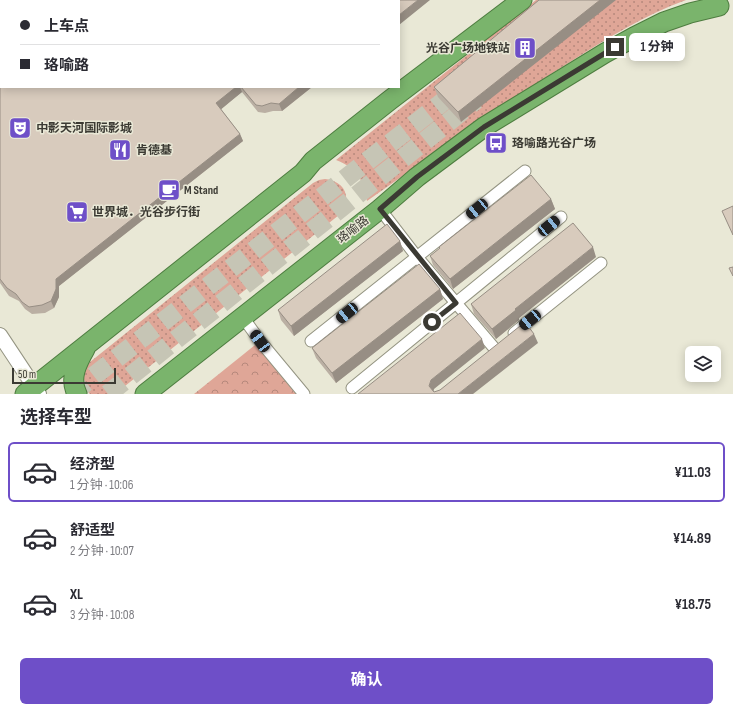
<!DOCTYPE html>
<html lang="zh">
<head>
<meta charset="utf-8">
<style>
  :root { --surface:#fff; --page:#f2f2f3; --text:#2b2b33; --muted:#7c7c81; --line:#e1e1e2; --accent:#6e4fc8 }
  body { margin:0; font-family:"Sofia Sans Condensed","Noto Sans SC",sans-serif; background:var(--page); color:var(--text); height:100vh; display:flex; flex-direction:column; font-size:15px; white-space:nowrap }
  * { box-sizing:border-box; margin:0 }
  p { font-size:13px; color:var(--muted) }
  .icon { flex:none; width:22px; height:22px; fill:none; stroke:currentColor; stroke-width:2; stroke-linecap:round; stroke-linejoin:round }
  .map { position:relative; height:394px; overflow:hidden }
  .sheet { display:flex; flex-direction:column; background:var(--surface); flex:1 }
  .sheet>* { flex:none }
  .guide { position:absolute; left:0px; top:0px; width:400px; height:88px; box-shadow:0 2px 10px #0003; display:grid; align-content:center; height:88px; padding:0 20px; background:var(--surface) }
  .controls { position:absolute; left:685px; top:346px; display:grid; gap:8px }
  .controls a { display:grid; place-items:center; width:36px; height:36px; border-radius:6px; background:var(--surface); box-shadow:0 2px 10px #0003; font-size:20px }
  .scale { position:absolute; left:12px; bottom:10px; width:104px; box-sizing:border-box; padding-left:4px; border:2px solid #3b3a33; border-top:0; font-size:11px; line-height:14px; white-space:nowrap; color:#3b3a33; -webkit-text-stroke:3px #e9e8d6; paint-order:stroke }
  .end { position:absolute; width:18px; height:18px; margin:-9px; border:5px solid #3b3a33; background:#fff; box-shadow:0 0 0 2px #fff }
  .from { border-radius:50% }
  .bubble { position:absolute; height:28px; border-radius:6px; background:var(--surface); box-shadow:0 2px 10px #0003; font-size:13px; font-weight:700; line-height:28px; text-align:center }
  .car { position:absolute; width:12px; height:24px; margin:-12px -6px; border-radius:5px; box-shadow:0 0 3px 1px #0007; background:linear-gradient(#222 24%,#8ab4d8 0 40%,#222 0 76%,#8ab4d8 0 86%,#222 0) }
  .guide b { display:flex; align-items:center; gap:14px; height:38px; font-size:15px }
  .guide b+b { border-top:1px solid var(--line) }
  .guide i { width:10px; height:10px; background:var(--text) }
  ul { padding:0; list-style:none }
  li { display:flex; align-items:center; gap:12px; height:60px; margin:0 8px 6px; padding:0 12px; border:2px solid transparent; border-radius:6px }
  li div { flex:1 }
  li b { display:block; font-size:15px }
  li em { font-style:normal; font-weight:700 }
  li.active { border-color:var(--accent) }
  li>.icon { width:36px; height:36px; stroke-width:1.5 }
  h2 { padding:0 20px; font-size:18px; line-height:48px }
  .cta { display:flex; gap:8px; margin-top:auto; padding:8px 20px }
  .cta a { flex:1; height:46px; border-radius:6px; background:var(--accent); color:#fff; font-size:16px; font-weight:700; line-height:46px; text-align:center }
  .map>svg:first-child { display:block }
  .grass { fill:url(#grass-dots) }
  .forest { fill:url(#forest-crowns) }
  .lines { fill:none; stroke-linecap:round; stroke-linejoin:round }
  .trunk-tunnel { stroke:#c6c5b5; stroke-width:19; stroke-dasharray:19 10; stroke-linecap:butt }
  .minor-casing { stroke:#949482; stroke-width:13 }
  .tertiary-casing { stroke:#949482; stroke-width:16 }
  .trunk-casing { stroke:#4e7d40; stroke-width:21 }
  .minor { stroke:#fff; stroke-width:11 }
  .tertiary { stroke:#fff; stroke-width:14 }
  .trunk { stroke:#7ab46c; stroke-width:19 }
  .wall { fill:#baafa3 }
  .shaded-wall { fill:#978e84 }
  .building { fill:#d8cbbd; stroke:#978e84 }
  .route { stroke:#3b3a33; stroke-width:5 }
  .labels { text-anchor:middle; dominant-baseline:central; stroke-width:3; stroke-linejoin:round; paint-order:stroke }
  .poi-label { font-size:12px; font-weight:bold; fill:#3b3a33; stroke:#e9e8d6; text-anchor:start }
  .street-label { font-size:12px; fill:#3b3a33; stroke:#e9e8d6 }
</style>
</head>
<body>
<div class="map">
<svg width="733" height="394" viewBox="0 0 733 394">
  <defs>
    <pattern id="grass-dots" width="8" height="8" patternUnits="userSpaceOnUse"><rect width="8" height="8" fill="#dfa697"/><path d="M2 2h.1M6 6h.1" fill="none" stroke="#b6887c" stroke-width="1.8" stroke-linecap="round"/></pattern>
    <pattern id="forest-crowns" width="20" height="18" patternUnits="userSpaceOnUse"><rect width="20" height="18" fill="#dfa697"/><path d="M2 6a3 3 0 1 1 6 0M12 15a3 3 0 1 1 6 0" fill="none" stroke="#b6887c"/></pattern>
  </defs>
  <rect width="100%" height="100%" fill="#e9e8d6"/>
  <!-- grass -->
  <path class="grass" d="M536,0H686C644,15 608,38 570,62C501,105 434,154 367,201C364,181 357,168 336,160Z
    M325,179C346,181 353,200 339,215L115,394H90C80,385 82,372 90,362L313,183L319,180Z"/>
  <!-- forest -->
  <path class="forest" d="M260,341L304,394H194Z"/>
  <g class="lines">
    <!-- trunk-tunnel -->
    <path class="trunk-tunnel" d="M71,394L463,86
      M108,394L476,100"/>
    <!-- minor casing -->
    <g class="minor-casing">
      <path id="minor" d="M380,209L417,257L495,349
        M242,316L260,341L304,394
        M514,333L601,263
        M311,341L525,171
        M352,388L561,217"/>
    </g>
    <!-- tertiary casing -->
    <g class="tertiary-casing">
      <path id="tertiary" d="M0,335L39,394"/>
    </g>
    <!-- trunk casing -->
    <g class="trunk-casing">
      <path id="trunk" d="M25,394L303,173L313,161L390,100L522,0
        M77,394C69,378 77,363 85,349
        M145,394L380,209L417,177L484,127L605,53L634,37L664,22L690,13L719,6"/>
    </g>
    <!-- minor -->
    <use href="#minor" class="minor"/>
    <!-- tertiary -->
    <use href="#tertiary" class="tertiary"/>
    <!-- trunk -->
    <use href="#trunk" class="trunk"/>
  </g>
  <!-- wall -->
  <path class="wall" d="M0,0L1,87H312L282,111H273L265,113L258,112L242,92L233,99L221,109L240,134L243,141L59,286V297L54,308L45,313L32,314L25,309L19,301L9,296L0,283Z
    M539,0L461,122L438,97L434,87Z
    M551,199L555,209L453,289L433,265L430,256L440,248L439,247Z
    M400,241L403,251L294,336L281,320L278,310Z
    M596,257L519,318V320L496,339L474,314L471,304Z
    M440,289L443,299L336,383L316,358L312,348Z"/>
  <!-- shaded-wall -->
  <path class="shaded-wall" d="M418,0H430L399,25V15Z
    M600,0H616L461,122L458,112Z
    M236,87H240L242,92L219,111L216,103Z
    M299,87H312L282,111L279,104Z
    M240,134L243,141L59,286V297L54,308L51,301L56,279Z
    M551,199L555,209L453,289L450,279Z
    M400,241L403,251L294,336L291,326Z
    M593,247L596,257L519,318V320L496,339L492,329L515,309Z
    M440,289L443,299L336,383L332,373Z
    M534,334L538,343L473,394H458Z
    M482,339L485,348L434,389L433,394L429,386L431,380Z"/>
  <!-- building -->
  <path class="building" d="M0,0H41V1H1V87H236L216,103L240,134L56,279V289L54,294L51,301L42,305L29,307L22,302L16,294L7,288L0,279Z
    M173,0H418L399,15V1H172Z
    M539,0H600L458,112L434,87Z
    M241,87H299L279,104L271,103L262,106L256,105Z
    M531,175L551,199L450,279L430,256L440,248L439,247Z
    M733,206V235L722,211Z
    M573,223L593,247L515,309L516,310L492,329L471,304Z
    M387,224L400,241L291,326L278,310Z
    M419,264L440,289L332,373L312,348Z
    M733,267V276L729,268Z
    M460,313L482,339L431,380L429,386L434,392L440,390L525,322L534,334L458,394H358Z"/>
  <g class="lines">
    <!-- route -->
    <path class="route" d="M432,322L456,303L380,209L417,177L484,127L615,47"/>
  </g>
  <!-- icons -->
  <defs>
    <g id="building-square" transform="scale(1.15)"><rect x="-9" y="-9" width="18" height="18" rx="4" fill="#6e4fc8" stroke="#e9e8d6"/><path d="M-4-6H4V6H1V3H-1V6H-4ZM-2.5-4.3h1.7v1.8h-1.7ZM.8-4.3h1.7v1.8H.8ZM-2.5-1h1.7V.8h-1.7ZM.8-1h1.7V.8H.8Z" fill="#fff"/></g>
    <g id="theatre-square" transform="scale(1.15)"><rect x="-9" y="-9" width="18" height="18" rx="4" fill="#6e4fc8" stroke="#e9e8d6"/><path d="M-5-5.5Q0-4 5-5.5V0Q5 5 0 6Q-5 5-5 0ZM-3.3-2.5H-1v1.5H-3.3ZM1-2.5H3.3v1.5H1ZM-2.8 1Q0 5.5 2.8 1Z" fill="#fff"/></g>
    <g id="bus-square" transform="scale(1.15)"><rect x="-9" y="-9" width="18" height="18" rx="4" fill="#6e4fc8" stroke="#e9e8d6"/><path d="M-5-6H5V4H4V6H2V4H-2V6H-4V4H-5ZM-3.5-4V0h7V-4ZM-3.5 1.2v1.5H-2V1.2ZM2 1.2v1.5H3.5V1.2Z" fill="#fff"/></g>
    <g id="restaurant-square" transform="scale(1.15)"><rect x="-9" y="-9" width="18" height="18" rx="4" fill="#6e4fc8" stroke="#e9e8d6"/><path d="M-5-6h1v4h1v-4h1v4h1v-4h1v5L-1.5 .5V6h-2V.5L-5-1ZM5-6V6H3V1.5H1.5Q1.5-4 5-6Z" fill="#fff"/></g>
    <g id="cafe-square" transform="scale(1.15)"><rect x="-9" y="-9" width="18" height="18" rx="4" fill="#6e4fc8" stroke="#e9e8d6"/><path d="M-5.5-4.5H6V0H3Q3 3.5 0 3.5H-2.5Q-5.5 3.5-5.5 0ZM3-3.2v2h1.7v-2ZM-6 4.5H4V6H-6Z" fill="#fff"/></g>
    <g id="supermarket-square" transform="scale(1.15)"><rect x="-9" y="-9" width="18" height="18" rx="4" fill="#6e4fc8" stroke="#e9e8d6"/><path d="M-6-5.5h2.5l.6 2H6L4.5 2H-2.5L-4.4-4H-6ZM-1.5 3.2a1.3 1.3 0 1 0 .1 0ZM3 3.2a1.3 1.3 0 1 0 .1 0Z" fill="#fff"/></g>
  </defs>
  <g fill-rule="evenodd">
    <use href="#building-square" x="525" y="48"/>
    <use href="#theatre-square" x="20" y="128"/>
    <use href="#bus-square" x="496" y="143"/>
    <use href="#restaurant-square" x="120" y="150"/>
    <use href="#cafe-square" x="169" y="190"/>
    <use href="#supermarket-square" x="77" y="212"/>
  </g>
  <g class="labels">
    <!-- poi labels -->
    <g class="poi-label">
      <text x="510" y="48" text-anchor="end">光谷广场地铁站</text>
      <text x="36" y="128">中影天河国际影城</text>
      <text x="512" y="143">珞喻路光谷广场</text>
      <text x="136" y="150">肯德基</text>
      <text x="184" y="190">M Stand</text>
      <text x="92" y="212">世界城．光谷步行街</text>
    </g>
    <!-- street labels -->
    <g class="street-label">
      <text transform="translate(353 230) rotate(-38)">珞喻路</text>
    </g>
  </g>
</svg>
<div class="controls">
<a><svg class="icon" aria-label="layers" viewBox="0 0 24 24"><path d="M12 4l9 5-9 5-9-5zM3 14l9 5 9-5"/></svg></a>
</div>
<div class="scale">50 m</div>
<i class="end from" style="left:432px;top:322px"></i>
<i class="end" style="left:615px;top:47px"></i>
<div class="bubble" style="left:629px;top:33px;width:56px">1 分钟</div>
<i class="car" style="left:477px;top:209px;rotate:231deg"></i>
<i class="car" style="left:549px;top:226px;rotate:51deg"></i>
<i class="car" style="left:347px;top:313px;rotate:231deg"></i>
<i class="car" style="left:530px;top:320px;rotate:231deg"></i>
<i class="car" style="left:260px;top:341px;rotate:324deg"></i>
<div class="guide">
<b><i class="from"></i>上车点</b>
<b><i></i>珞喻路</b>
</div>
</div>
<section class="sheet">
<h2>选择车型</h2>
<ul>
<li class="active"><svg class="icon" aria-label="car" viewBox="0 0 24 24"><path d="M5 17H2v-5l4-1 3-4h7l3 4 3 1v5h-3M9 17h6M6 11h13"/><circle cx="7" cy="17" r="2"/><circle cx="17" cy="17" r="2"/></svg><div><b>经济型</b><p>1 分钟 · 10:06</p></div><em>¥11.03</em></li>
<li><svg class="icon" aria-label="car" viewBox="0 0 24 24"><path d="M5 17H2v-5l4-1 3-4h7l3 4 3 1v5h-3M9 17h6M6 11h13"/><circle cx="7" cy="17" r="2"/><circle cx="17" cy="17" r="2"/></svg><div><b>舒适型</b><p>2 分钟 · 10:07</p></div><em>¥14.89</em></li>
<li><svg class="icon" aria-label="car" viewBox="0 0 24 24"><path d="M5 17H2v-5l4-1 3-4h7l3 4 3 1v5h-3M9 17h6M6 11h13"/><circle cx="7" cy="17" r="2"/><circle cx="17" cy="17" r="2"/></svg><div><b>XL</b><p>3 分钟 · 10:08</p></div><em>¥18.75</em></li>
</ul>
<div class="cta"><a>确认</a></div>
</section>
</body>
</html>
